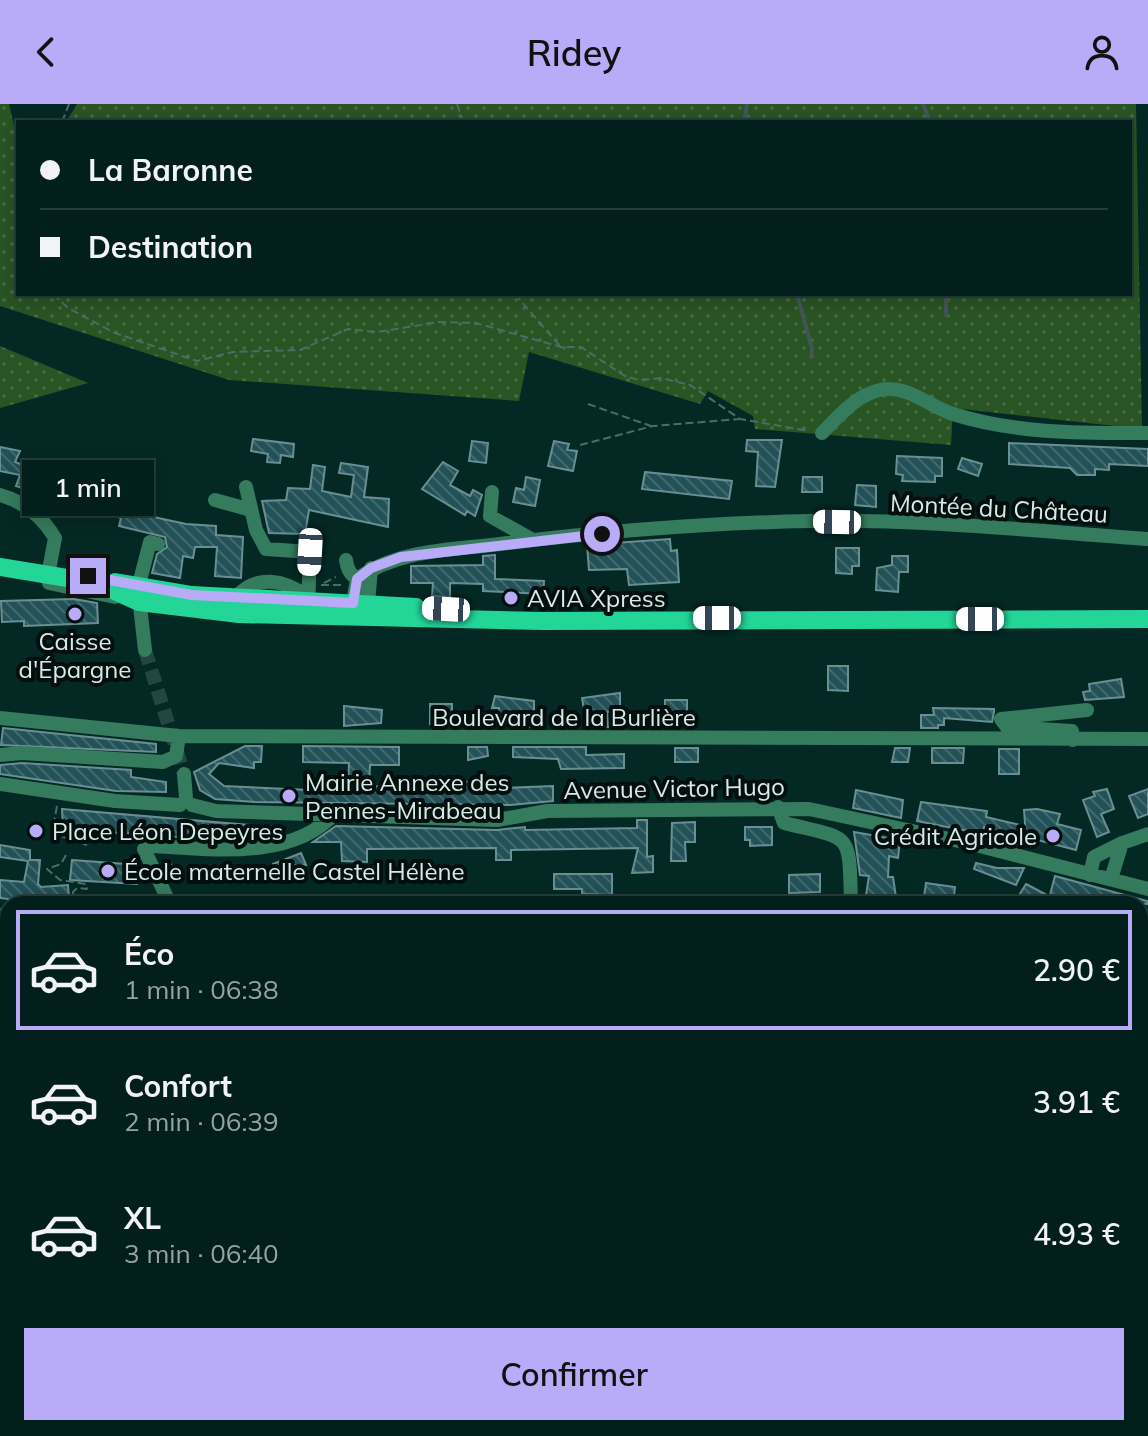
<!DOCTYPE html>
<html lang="fr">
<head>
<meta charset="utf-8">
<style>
  :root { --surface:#031f1c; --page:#112c29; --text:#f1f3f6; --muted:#97a2a3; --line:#243d3b; --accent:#b8abf7 }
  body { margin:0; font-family:Mulish,sans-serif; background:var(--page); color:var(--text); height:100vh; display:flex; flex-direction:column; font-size:30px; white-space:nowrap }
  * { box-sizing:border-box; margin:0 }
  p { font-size:26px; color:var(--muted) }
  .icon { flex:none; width:44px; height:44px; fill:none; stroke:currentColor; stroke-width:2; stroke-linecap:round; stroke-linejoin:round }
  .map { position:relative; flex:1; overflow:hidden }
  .sheet { position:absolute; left:0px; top:792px; width:1148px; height:540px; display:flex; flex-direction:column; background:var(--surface); border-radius:24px 24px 0 0; box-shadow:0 4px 20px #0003,0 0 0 2px var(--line) }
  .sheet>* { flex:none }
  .guide { position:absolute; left:16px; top:16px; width:1116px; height:176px; border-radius:0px; box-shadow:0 4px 20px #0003,0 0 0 2px var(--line); display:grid; align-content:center; height:176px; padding:0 24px; background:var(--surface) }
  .end { position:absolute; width:36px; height:36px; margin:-18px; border:10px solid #b8abf7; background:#111; box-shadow:0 0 0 4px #111 }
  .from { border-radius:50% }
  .bubble { position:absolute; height:56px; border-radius:0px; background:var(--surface); box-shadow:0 4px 20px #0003,0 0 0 2px var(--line); font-size:26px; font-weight:600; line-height:56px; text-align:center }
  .car { position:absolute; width:24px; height:48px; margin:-24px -12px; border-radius:10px; box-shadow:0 0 6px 2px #0007; background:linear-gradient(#fff 24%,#345 0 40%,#fff 0 76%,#345 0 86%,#fff 0) }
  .guide b { display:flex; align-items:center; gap:28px; height:76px; font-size:30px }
  .guide b+b { border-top:2px solid var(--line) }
  .guide i { width:20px; height:20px; background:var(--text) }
  ul { padding:14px 0 0; list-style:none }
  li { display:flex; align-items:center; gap:24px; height:120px; margin:0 16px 12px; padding:0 8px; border:4px solid transparent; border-radius:0px }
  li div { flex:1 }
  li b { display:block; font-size:30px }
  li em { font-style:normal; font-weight:600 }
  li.on { border-color:var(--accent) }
  li>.icon { width:72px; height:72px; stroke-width:1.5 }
  .button { display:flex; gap:16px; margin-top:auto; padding:16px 24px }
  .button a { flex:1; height:92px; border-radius:0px; background:var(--accent); color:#111; font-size:32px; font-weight:600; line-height:92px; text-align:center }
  header { display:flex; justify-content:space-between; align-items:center; height:104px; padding:0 24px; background:var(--accent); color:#111; font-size:36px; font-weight:600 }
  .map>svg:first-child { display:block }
  .grass { fill:url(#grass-dots) }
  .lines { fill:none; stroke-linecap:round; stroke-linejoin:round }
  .stream { stroke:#445559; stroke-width:4 }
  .building { fill:url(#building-back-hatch); stroke:#6a8f93; stroke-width:2 }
  .minor-tunnel { stroke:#244642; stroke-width:14; stroke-dasharray:14 7; stroke-linecap:butt }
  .path { stroke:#4d6c68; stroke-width:2; stroke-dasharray:8 4; stroke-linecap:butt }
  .minor { stroke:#357b5d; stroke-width:14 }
  .major { stroke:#23d597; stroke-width:18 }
  .route { stroke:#b8abf7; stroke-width:10 }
  .poi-dot { fill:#b8abf7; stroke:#030f0d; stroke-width:3 }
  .labels { text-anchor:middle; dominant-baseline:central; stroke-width:8; stroke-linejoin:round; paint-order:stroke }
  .street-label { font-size:24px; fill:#d6eae6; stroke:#030f0d }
  .poi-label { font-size:24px; fill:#d6eae6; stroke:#030f0d; text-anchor:start }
</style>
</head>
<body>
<header><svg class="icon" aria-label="back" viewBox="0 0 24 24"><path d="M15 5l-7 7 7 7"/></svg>Ridey<svg class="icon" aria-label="person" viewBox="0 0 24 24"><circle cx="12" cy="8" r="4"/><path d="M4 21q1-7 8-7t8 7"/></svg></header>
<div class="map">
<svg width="1148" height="1332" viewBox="0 0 1148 1332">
  <defs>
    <pattern id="grass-dots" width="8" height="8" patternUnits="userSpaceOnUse" patternTransform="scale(2)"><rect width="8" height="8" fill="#295424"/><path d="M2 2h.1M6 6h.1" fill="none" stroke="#476d44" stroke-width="1.8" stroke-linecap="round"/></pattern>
    <pattern id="building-back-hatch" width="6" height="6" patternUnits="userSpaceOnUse" patternTransform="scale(2)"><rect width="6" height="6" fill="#225157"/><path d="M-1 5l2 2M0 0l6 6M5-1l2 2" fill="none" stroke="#416a6f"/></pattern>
  </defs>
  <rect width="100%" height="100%" fill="#042925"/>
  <!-- grass -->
  <path class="grass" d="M0,0H9L18,40V190H1130V18H66L77,0H1136L1142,325L953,304L951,341L755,325L753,312L708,287L700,300L529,248L519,297L229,276L0,202Z
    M0,242L88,279L0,304Z"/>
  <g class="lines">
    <!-- stream -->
    <path class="stream" d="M923,0L930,18
      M744,18L747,0
      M797,190L812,245L811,253
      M946,190V211
      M1140,893L1148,889"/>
  </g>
  <!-- building -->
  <path class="building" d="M253,335L294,340L293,353L281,351L280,359L267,358L268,350L251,347Z
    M747,336H782L775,383L756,382L758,348L746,347Z
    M472,337L488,339L486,359L469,357Z
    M554,337L569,340L567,346L577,347L573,367L548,362Z
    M1009,339L1148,345V362L1109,360V366L1095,365V371H1077L1070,364L1009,360Z
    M0,343L20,347L15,358L66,378L62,395L16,382L20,371L0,367Z
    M897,352L942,354V372H935V378L902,377L903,371L896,370Z
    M962,354L982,360L978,372L958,365Z
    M443,358L458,367L450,381L470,392L473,386L482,391L475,412L467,407L465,411L422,385Z
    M341,359L368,363L364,393L389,395L388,423L309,406L305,430L269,429L262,397L286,396L288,384L310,385L313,361L325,363L322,387L351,393L354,371L339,369Z
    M645,368L732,377L729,395L642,385Z
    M526,373L540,376L535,402L513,398L516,384L524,386Z
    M803,373H822V388H802Z
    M857,381L876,382V403L855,401Z
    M99,382L114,384L112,398L134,402V405L150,409L149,412L186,420L216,422V431L243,433L241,474L215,472L217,443H195L193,454L183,452L180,474L152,469L157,450L167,443L165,433L119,422L121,414L94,406L95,397L83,396L86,383L98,386Z
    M670,435L671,447L677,446L679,478L629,481L627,465L589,466L587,441Z
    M836,444H859V462H852V470L836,469Z
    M495,451V475L544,477L543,490L483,487V480L450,479V493L432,492L433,479H411V462L483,461V452Z
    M892,452H908V468H899L898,488L876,486L877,464L892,461Z
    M74,495L97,499L98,519L24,522V517L2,518L1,497Z
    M828,562H848V587L828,586Z
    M1121,575L1124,593L1085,596L1083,588L1090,587L1089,580Z
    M620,589V607L607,608L608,623H587L582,594Z
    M495,592L534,597V621L544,623H518L517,614H499V604H492Z
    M665,596H687V619L665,616Z
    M430,600H452V617L430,620Z
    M344,602L382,606L381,619L344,622Z
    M933,604L994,605V608L992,618L944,614V621H938V624H921V611H934Z
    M3,624L156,640V648L1,641Z
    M245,642H262L261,658H254V664L219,659L209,670L224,682L333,687L348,684L349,659L303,658V642L399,643V661H370L369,682L435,683V676L505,680V684L553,682V697L510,701L255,698L215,695L200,686L194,668Z
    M468,643H487L488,652L468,656Z
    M513,643H586V651L624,650V664L561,665L558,655L513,653Z
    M675,644H698V658H675Z
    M895,644H910L908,658H892Z
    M932,644H964L963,659H932Z
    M999,645H1019V670H999Z
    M22,659L131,666V673L166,678V688L116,687L0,670V661Z
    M1107,685L1114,705L1101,710L1109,728L1097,733L1083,696L1095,692L1093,688Z
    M1148,685V710L1138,714L1129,692Z
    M856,686L903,696L901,714L853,704Z
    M921,698L987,707L986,713L1024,722L1025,733L984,723L983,730L917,717Z
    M62,705L272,723L271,732L224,736L87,727L63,723Z
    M1037,705L1060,710L1057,720L1081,726L1076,746L1026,733L1024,706Z
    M637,716H647V753L653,752V768L632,769L638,744L511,746V756H496V744L367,745V758L342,757L341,738H313L336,722L497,726L525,723V726L637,724Z
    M695,718V738H685L686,757H671L672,719Z
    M745,723H772V741L750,742V736H745Z
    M854,728L900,736L898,754L889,752L888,773H893L897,800H874L866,791L869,772L860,771Z
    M0,741L30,746V756H40L38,780L41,783L68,781L69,794L39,799L0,794V776L24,778L28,757L0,753Z
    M301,749L306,761H273V760Z
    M72,756L139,761L137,780L70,776Z
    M976,759L997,764H1024L1016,781L974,765Z
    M554,770H612V791L582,790V785H554Z
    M820,770V788L789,789V771Z
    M1055,772L1147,797V800H1066L1050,791Z
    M926,779L955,783L953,800H923Z
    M1026,780L1045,790L1039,800H1030L1018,793Z"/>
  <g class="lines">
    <!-- minor-tunnel -->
    <path class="minor-tunnel" d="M145,546L184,670"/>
    <!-- path -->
    <path class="path" d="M457,0L463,18
      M62,18L69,0
      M53,190L68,204L115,229L197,257L233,248L300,246L348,225L378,228L438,218L476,219L561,243H581L625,272L639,276L661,274L690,281L740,315L809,327
      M515,190L560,242
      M588,300L651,322
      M580,341L653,322L739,315
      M324,479L336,473
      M321,481H343
      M57,702L52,729L87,741
      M66,751L61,760L47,765L60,776L86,780L87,785L77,784L73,788L72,800
      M169,757L177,770
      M0,1029H8
      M0,1033V1042"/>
    <!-- minor -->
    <path class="minor" d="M822,329C838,313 856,291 880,286C908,280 929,303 953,310C1016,330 1083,329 1148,329
      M246,383L256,426L266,445L310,448L308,506
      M492,388L490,412L533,436
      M0,391C25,398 42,412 55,434L48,471
      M215,396L251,406
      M346,456C348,468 352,475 365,475
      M49,479L115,493
      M235,494C256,470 284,475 308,493
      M360,501L368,500L371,464
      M360,503L353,499L357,475C399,444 458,446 508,439C608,427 709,419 810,417C922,415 1036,427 1148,435
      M145,546L138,484L150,438L158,440
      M0,614L179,632
      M1073,636L1072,627L1007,623L1001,615L1087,606
      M0,651L22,649L163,658L176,652L179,632L1148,635
      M184,670L186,694
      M0,680L115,697L180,701
      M192,701L216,707L497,716L547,707L809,705L968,739L1148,785
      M778,703L784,719C853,736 849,726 851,800
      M1090,771L1094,753L1122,739
      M1111,775L1122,739L1148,730
      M170,800L144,745L152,742C210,745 292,757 335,709
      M1,811H8
      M0,980L8,981
      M1140,1001L1148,991
      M0,1003L8,1004
      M1140,1042L1148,1044
      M0,1194L8,1197
      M1140,1203L1148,1204
      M635,1324L663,1332
      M1003,1332L1007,1324"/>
    <!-- major -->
    <path class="major" d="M0,463L97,479L139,498L239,510L543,517L1148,515
      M115,478L192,491L416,503
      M0,1094L8,1096
      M1140,1295L1148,1297"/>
  </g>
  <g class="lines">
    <!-- route -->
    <path class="route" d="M88,472L192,491L353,499L357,475L371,464L401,453L602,430"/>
  </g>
  <!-- markers -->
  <g class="poi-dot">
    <circle cx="511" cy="494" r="8"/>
    <circle cx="75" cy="510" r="8"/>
    <circle cx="289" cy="692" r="8"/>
    <circle cx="36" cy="727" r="8"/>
    <circle cx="1053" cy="732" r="8"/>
    <circle cx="108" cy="767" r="8"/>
  </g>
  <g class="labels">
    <!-- street labels -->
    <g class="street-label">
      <text transform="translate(999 404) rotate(3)">Montée du Château</text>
      <text x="564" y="613">Boulevard de la Burlière</text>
      <text transform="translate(674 684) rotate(-1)">Avenue Victor Hugo</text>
    </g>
    <!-- poi labels -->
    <g class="poi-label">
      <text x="527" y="494">AVIA Xpress</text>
      <text x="75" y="537" text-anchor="middle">Caisse<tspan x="75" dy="28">d'Épargne</tspan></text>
      <text x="305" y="678">Mairie Annexe des<tspan x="305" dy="28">Pennes-Mirabeau</tspan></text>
      <text x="52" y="727">Place Léon Depeyres</text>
      <text x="1037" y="732" text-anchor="end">Crédit Agricole</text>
      <text x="124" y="767">École maternelle Castel Hélène</text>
    </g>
  </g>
</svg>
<i class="end from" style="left:602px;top:430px"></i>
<i class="end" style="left:88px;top:472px"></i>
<div class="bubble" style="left:22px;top:356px;width:132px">1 min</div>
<i class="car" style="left:837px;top:418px;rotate:271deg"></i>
<i class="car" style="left:310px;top:448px;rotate:183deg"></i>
<i class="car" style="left:446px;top:505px;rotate:273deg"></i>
<i class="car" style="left:717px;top:514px;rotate:270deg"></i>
<i class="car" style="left:980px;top:515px;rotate:270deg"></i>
<div class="guide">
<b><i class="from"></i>La Baronne</b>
<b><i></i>Destination</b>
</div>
<section class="sheet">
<ul>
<li class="on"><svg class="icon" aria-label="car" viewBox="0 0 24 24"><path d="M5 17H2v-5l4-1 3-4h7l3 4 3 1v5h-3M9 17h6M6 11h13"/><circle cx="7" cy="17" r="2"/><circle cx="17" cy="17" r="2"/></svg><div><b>Éco</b><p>1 min · 06:38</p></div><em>2.90 €</em></li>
<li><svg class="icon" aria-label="car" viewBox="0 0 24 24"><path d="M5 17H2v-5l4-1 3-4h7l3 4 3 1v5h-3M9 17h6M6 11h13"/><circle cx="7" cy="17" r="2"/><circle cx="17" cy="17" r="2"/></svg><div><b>Confort</b><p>2 min · 06:39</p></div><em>3.91 €</em></li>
<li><svg class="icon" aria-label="car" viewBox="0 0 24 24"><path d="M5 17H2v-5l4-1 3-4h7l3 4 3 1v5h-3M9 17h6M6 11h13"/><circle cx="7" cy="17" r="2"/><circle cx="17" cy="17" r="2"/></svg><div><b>XL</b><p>3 min · 06:40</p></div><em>4.93 €</em></li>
</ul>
<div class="button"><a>Confirmer</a></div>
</section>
</div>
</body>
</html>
